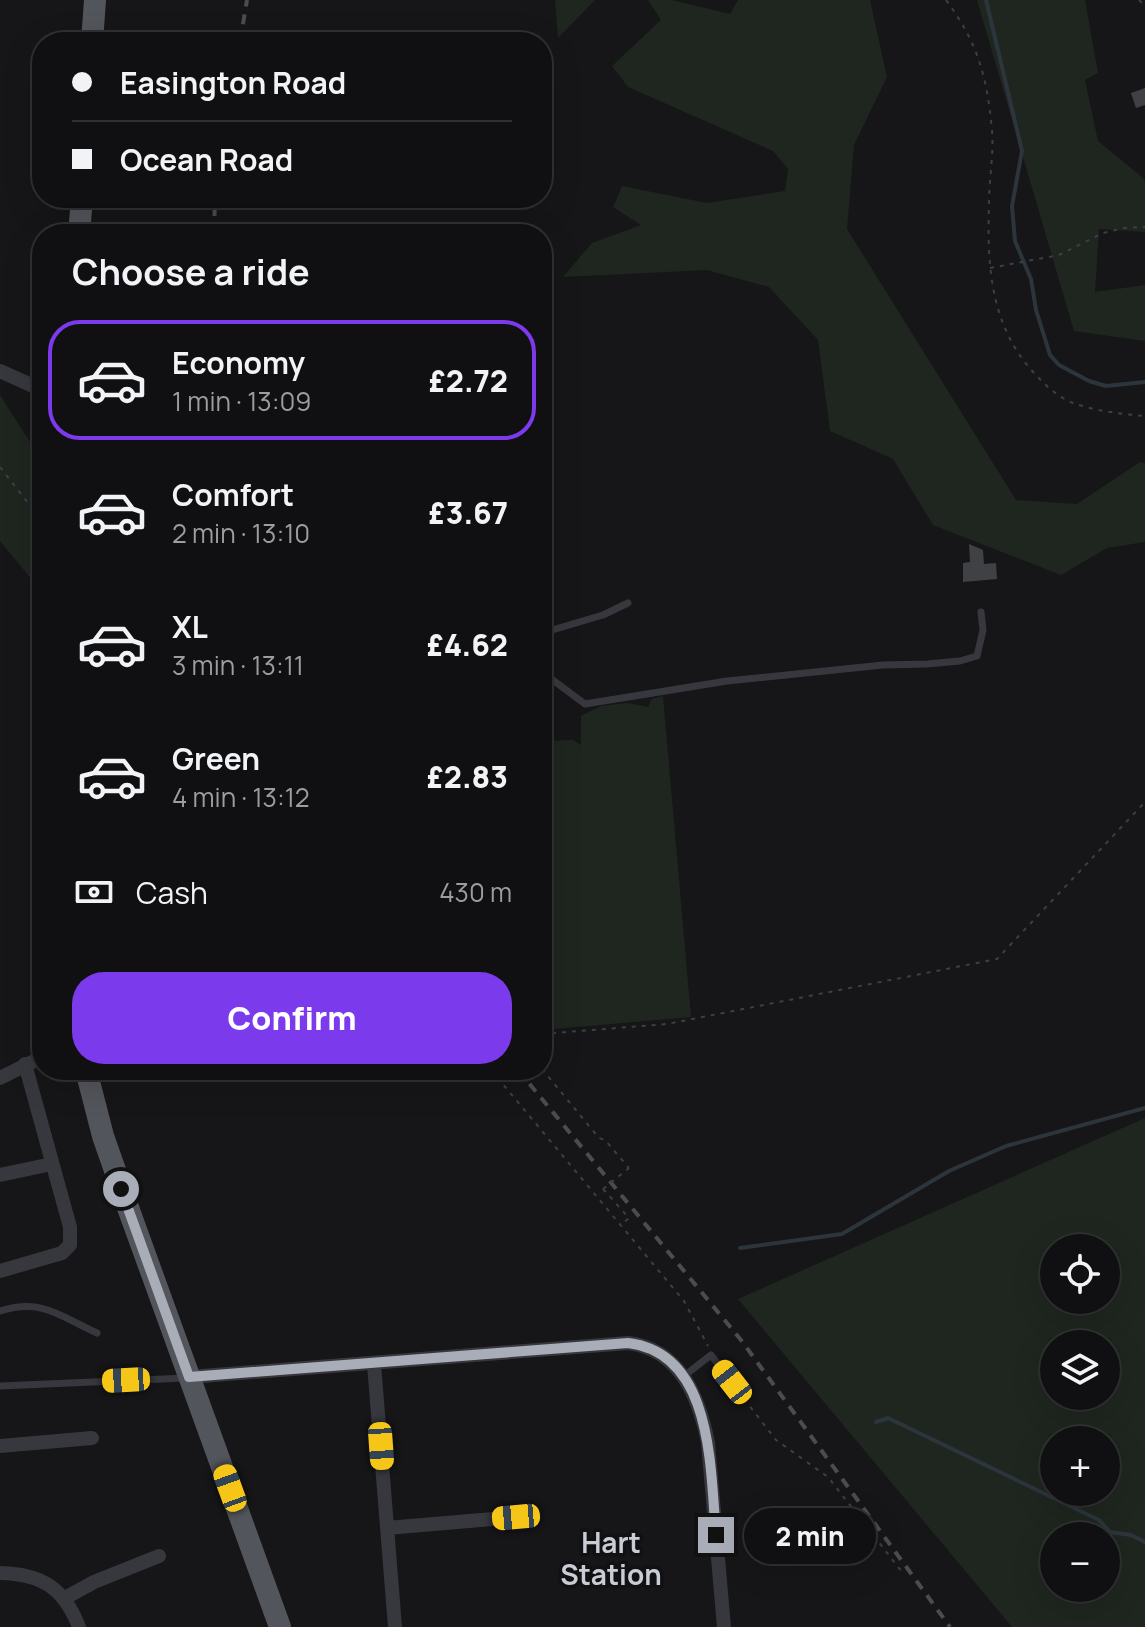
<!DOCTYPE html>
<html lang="en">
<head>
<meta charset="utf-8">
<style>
  :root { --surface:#101012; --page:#1e1e20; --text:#f1f3f6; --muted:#9c9d9f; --line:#303032; --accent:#7c3aed }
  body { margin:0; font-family:Manrope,sans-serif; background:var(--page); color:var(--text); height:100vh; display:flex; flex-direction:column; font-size:30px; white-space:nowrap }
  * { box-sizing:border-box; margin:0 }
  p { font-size:26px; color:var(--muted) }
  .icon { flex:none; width:44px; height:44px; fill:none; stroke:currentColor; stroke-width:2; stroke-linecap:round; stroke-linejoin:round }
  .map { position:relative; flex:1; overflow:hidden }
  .drawer { position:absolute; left:32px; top:224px; width:520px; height:856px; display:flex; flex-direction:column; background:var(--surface); border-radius:32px; box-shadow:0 8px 32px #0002,0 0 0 2px var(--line) }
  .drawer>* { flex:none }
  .hud { position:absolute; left:32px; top:32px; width:520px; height:176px; border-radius:32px; box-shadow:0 8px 32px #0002,0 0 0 2px var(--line); display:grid; align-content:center; height:176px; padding:0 40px; background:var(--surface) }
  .controls { position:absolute; left:1040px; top:1234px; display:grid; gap:16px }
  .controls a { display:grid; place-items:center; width:80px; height:80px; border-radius:50%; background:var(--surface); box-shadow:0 8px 32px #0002,0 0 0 2px var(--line); font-size:40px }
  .end { position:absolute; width:36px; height:36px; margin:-18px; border:10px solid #a8adb8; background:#111; box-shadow:0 0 0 4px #111 }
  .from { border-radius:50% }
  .bubble { position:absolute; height:56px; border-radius:28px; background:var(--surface); box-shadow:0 8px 32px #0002,0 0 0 2px var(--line); font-size:26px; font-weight:800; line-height:56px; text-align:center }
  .car { position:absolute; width:24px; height:48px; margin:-24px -12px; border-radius:10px; box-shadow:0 0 6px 2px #0007; background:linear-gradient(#f5c518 24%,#345 0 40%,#f5c518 0 76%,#345 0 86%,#f5c518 0) }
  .hud b { display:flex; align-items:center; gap:28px; height:76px; font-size:30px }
  .hud b+b { border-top:2px solid var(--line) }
  .hud i { width:20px; height:20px; background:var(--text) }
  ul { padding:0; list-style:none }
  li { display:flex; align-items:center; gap:24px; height:120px; margin:0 16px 12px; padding:0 24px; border:4px solid transparent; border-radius:32px }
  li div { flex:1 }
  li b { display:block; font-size:30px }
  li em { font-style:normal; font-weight:800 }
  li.active { border-color:var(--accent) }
  li>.icon { width:72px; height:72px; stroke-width:1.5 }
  h2 { padding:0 40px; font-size:36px; line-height:96px }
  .pay { display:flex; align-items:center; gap:20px; height:88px; padding:0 40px; font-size:30px }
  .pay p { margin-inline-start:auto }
  .primary-button { display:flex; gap:16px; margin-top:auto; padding:16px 40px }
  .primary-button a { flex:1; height:92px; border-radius:32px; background:var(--accent); color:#fff; font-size:32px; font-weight:800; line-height:92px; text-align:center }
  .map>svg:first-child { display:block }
  .green { fill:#1e261f; fill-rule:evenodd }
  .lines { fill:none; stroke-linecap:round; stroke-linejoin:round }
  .stream { stroke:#2c353c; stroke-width:4 }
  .building { fill:#404145 }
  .path { stroke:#3d3f44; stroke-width:2; stroke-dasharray:4 6; stroke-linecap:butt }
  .service { stroke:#37383d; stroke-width:7 }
  .minor { stroke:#37383d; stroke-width:14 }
  .primary { stroke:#53555c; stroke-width:22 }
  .rail { stroke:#4a4c52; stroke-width:4; stroke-dasharray:10 8; stroke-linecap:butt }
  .path-bridge { stroke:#3d3f44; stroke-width:2; stroke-dasharray:4 6; stroke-linecap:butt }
  .route { stroke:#a8adb8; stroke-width:10 }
  .labels { text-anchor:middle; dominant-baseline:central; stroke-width:7; stroke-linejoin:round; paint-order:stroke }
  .quarter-label { font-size:28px; font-weight:bold; fill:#c9ccd4; stroke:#111113 }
</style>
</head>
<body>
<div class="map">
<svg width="1145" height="1627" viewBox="0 0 1145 1627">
  <rect width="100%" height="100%" fill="#161618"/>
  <!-- green -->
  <path class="green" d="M555,0H595L558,38Z
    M648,0H672L730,14L738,0H870L887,77L854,145L847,229L1016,500L1077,504L1140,462L1145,463V542L1107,548L1061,575L933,525L893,459L830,431L818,340L769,287L707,270L563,277L592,243L641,225L613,207L622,186L707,203L785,191L788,169L773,151L628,87L612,66L661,20Z
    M977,0H1085L1098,73L1085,80L1098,141L1143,178L1145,182V232L1099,229L1095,292L1145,285V341L1074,331Z
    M0,395L42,461L38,587L0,541Z
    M663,696L691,1017L542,1030V741L573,740L581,745V716L601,706L627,703L648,707L652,699Z
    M1145,1118V1627H1012L738,1299ZM1106,1248V1300H1054V1248ZM1106,1344V1396H1054V1344ZM1106,1440V1492H1054V1440ZM1106,1536V1588H1054V1536Z"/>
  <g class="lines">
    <!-- stream -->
    <path class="stream" d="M986,0L1022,151L1012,206L1015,241L1031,279L1036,310L1050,355L1059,365L1089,381L1106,386L1145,382
      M740,1248L842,1234L949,1171L1006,1146L1145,1108
      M876,1422L888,1418L1099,1520L1110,1532L1131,1535L1145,1542"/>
  </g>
  <!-- building -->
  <path class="building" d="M1145,88V105L1136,108L1131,93Z
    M969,544L983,550L984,564L996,563L997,579L963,582V563L970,562Z"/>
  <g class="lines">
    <!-- path -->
    <path class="path" d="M946,0C978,43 987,77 992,130C994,154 989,179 989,203C987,266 990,326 1035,374C1046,386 1058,397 1073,403C1096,411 1121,414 1145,416
      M1139,0L1145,6
      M990,268L1059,255L1103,233L1124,228L1145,227
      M0,467L42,521
      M542,1034L667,1024L997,959L1145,802
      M542,1069L599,1138L605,1140L629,1168
      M491,1070L684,1301L708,1346
      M603,1189L629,1218L622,1224
      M738,1391L776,1440L828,1477L902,1572"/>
    <!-- service -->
    <path class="service" d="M542,633L603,615L628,603
      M542,672L585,704L727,681L883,665L927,664L960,661L977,656L983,630L981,612
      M0,1311C43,1298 59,1316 97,1333
      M684,1376L711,1355L732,1382
      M0,1386L186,1378"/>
    <!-- minor -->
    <path class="minor" d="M0,371L42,390
      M0,1078L42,1057
      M0,1175L52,1164
      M0,1271L62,1253L70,1245V1227L25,1064
      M374,1364L395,1627
      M189,1377L628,1343C680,1349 699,1397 708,1443L724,1627
      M0,1446L92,1438
      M387,1528L516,1517
      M0,1573C42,1574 64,1588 79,1627
      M65,1598L94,1582L159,1556"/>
    <!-- primary -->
    <path class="primary" d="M92,42L95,0
      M79,234L82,198
      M86,1070L103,1136L131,1216L280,1627"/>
    <!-- rail -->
    <path class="rail" d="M240,42L247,0
      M214,234L215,198
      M518,1070L741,1340L950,1627"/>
    <!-- path-bridge -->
    <path class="path-bridge" d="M603,1189L629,1168"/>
  </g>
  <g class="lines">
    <!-- route -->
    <path class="route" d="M121,1189L189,1377L628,1343C714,1353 710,1470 716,1535"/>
  </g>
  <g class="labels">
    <!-- quarter labels -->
    <g class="quarter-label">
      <text x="611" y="1542">Hart<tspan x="611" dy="32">Station</tspan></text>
    </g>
  </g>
</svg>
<div class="controls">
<a><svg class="icon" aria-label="locate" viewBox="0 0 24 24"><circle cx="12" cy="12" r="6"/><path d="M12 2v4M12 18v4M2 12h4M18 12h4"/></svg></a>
<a><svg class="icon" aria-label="layers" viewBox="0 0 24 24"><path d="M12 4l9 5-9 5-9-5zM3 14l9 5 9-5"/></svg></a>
<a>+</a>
<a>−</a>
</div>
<i class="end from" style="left:121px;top:1189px"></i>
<i class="end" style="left:716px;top:1535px"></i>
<div class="bubble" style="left:744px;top:1508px;width:132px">2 min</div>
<i class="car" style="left:126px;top:1380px;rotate:267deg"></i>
<i class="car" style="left:732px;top:1382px;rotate:322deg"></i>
<i class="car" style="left:381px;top:1446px;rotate:176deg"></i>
<i class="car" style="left:230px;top:1488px;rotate:340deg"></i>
<i class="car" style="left:516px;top:1517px;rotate:265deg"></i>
<div class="hud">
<b><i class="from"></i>Easington Road</b>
<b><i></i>Ocean Road</b>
</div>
<section class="drawer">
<h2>Choose a ride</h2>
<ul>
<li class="active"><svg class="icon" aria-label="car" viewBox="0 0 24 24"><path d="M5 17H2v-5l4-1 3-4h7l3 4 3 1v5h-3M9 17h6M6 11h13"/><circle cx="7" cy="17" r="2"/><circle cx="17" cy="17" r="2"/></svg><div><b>Economy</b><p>1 min · 13:09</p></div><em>£2.72</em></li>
<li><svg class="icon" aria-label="car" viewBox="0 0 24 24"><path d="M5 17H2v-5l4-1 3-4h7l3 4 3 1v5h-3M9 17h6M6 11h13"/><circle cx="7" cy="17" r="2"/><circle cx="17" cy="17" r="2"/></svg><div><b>Comfort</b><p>2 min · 13:10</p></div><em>£3.67</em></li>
<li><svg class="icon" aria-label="car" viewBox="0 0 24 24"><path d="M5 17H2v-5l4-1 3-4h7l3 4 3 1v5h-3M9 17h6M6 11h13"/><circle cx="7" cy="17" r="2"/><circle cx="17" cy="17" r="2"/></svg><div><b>XL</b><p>3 min · 13:11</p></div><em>£4.62</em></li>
<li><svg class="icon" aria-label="car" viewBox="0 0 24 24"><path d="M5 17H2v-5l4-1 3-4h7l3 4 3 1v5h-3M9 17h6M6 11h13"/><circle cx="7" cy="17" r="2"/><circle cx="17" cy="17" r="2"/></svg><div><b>Green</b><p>4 min · 13:12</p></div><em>£2.83</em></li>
</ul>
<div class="pay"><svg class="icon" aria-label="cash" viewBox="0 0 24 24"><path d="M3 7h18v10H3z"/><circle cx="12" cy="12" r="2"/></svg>Cash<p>430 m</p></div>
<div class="primary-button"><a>Confirm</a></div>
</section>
</div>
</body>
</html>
